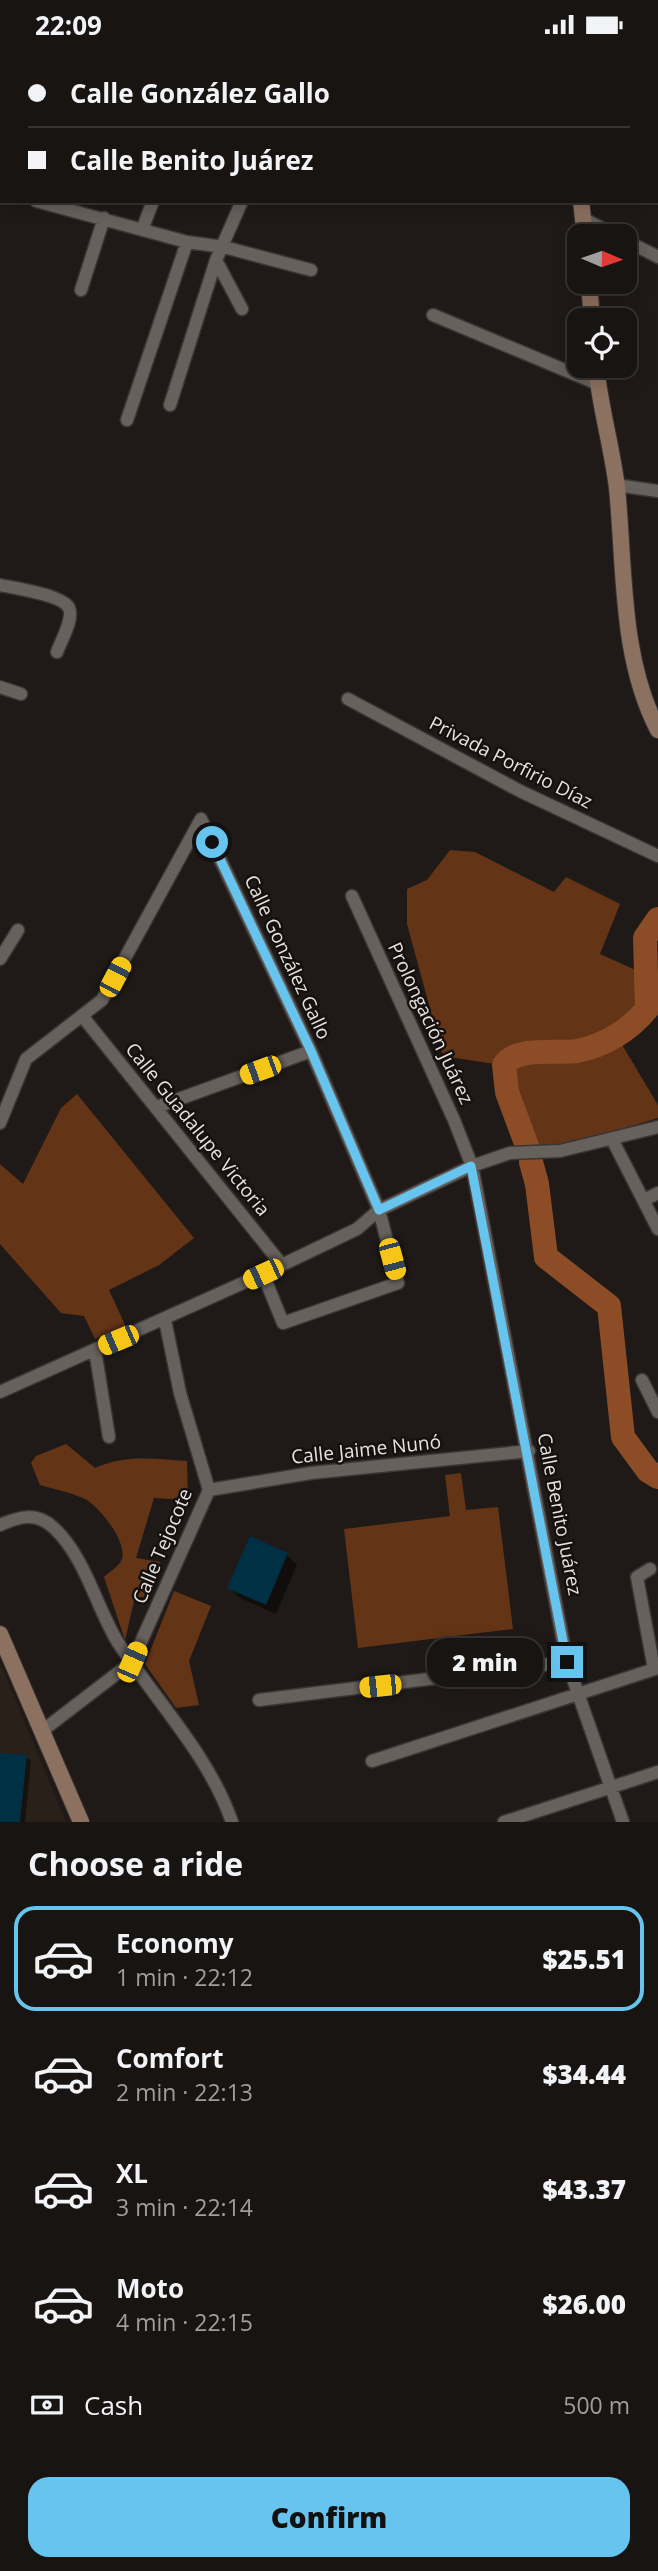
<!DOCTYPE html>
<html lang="en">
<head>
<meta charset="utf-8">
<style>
  :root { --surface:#171412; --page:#242120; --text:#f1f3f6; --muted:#9e9e9f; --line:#363332; --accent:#66c4ef }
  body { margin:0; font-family:"Open Sans",sans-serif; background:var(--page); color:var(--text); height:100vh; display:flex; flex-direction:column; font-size:26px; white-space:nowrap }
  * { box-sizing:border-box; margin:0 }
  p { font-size:23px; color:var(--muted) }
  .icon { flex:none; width:38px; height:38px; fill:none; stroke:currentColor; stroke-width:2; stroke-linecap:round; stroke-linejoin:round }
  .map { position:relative; height:1773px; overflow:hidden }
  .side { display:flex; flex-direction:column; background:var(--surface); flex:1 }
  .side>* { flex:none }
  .banner { position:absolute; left:0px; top:0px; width:658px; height:154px; box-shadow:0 4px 18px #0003,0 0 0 2px var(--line); display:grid; align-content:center; height:154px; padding:0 28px; background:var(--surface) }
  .needle { width:46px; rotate:92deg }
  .fabs { position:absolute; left:567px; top:175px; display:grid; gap:14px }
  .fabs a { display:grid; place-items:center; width:70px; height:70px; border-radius:14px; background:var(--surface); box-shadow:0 4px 18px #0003,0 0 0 2px var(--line); font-size:35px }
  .end { position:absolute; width:32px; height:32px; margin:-16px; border:9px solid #66c4ef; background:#111; box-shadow:0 0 0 4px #111 }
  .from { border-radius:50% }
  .bubble { position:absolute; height:49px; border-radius:21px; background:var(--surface); box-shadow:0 4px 18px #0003,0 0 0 2px var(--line); font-size:23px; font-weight:800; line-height:49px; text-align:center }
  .car { position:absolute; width:21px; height:42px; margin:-21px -10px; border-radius:9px; box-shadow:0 0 5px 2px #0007; background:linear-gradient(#f5c518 24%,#345 0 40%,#f5c518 0 76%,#345 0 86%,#f5c518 0) }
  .banner b { display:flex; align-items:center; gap:24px; height:66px; font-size:26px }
  .banner b+b { border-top:2px solid var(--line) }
  .banner i { width:18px; height:18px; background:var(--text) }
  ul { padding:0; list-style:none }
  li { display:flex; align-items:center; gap:21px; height:105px; margin:0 14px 10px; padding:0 14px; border:4px solid transparent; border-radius:21px }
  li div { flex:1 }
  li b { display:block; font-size:26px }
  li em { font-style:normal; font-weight:800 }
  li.active { border-color:var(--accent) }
  li>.icon { width:63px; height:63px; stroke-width:1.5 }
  h2 { padding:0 28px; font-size:32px; line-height:84px }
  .pay { display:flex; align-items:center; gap:18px; height:77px; padding:0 28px; font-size:26px }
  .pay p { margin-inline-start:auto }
  .primary-button { display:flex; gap:14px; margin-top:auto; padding:14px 28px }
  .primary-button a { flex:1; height:80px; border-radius:21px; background:var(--accent); color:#111; font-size:28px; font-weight:800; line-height:80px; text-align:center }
  .status { display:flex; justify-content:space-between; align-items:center; height:49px; padding:0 35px; background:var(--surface); direction:ltr }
  .status svg { height:19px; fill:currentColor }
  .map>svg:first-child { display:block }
  .built { fill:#2a201a }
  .green { fill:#643416 }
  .shadow { fill:#0007 }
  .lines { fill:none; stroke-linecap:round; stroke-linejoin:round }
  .river { stroke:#8c4d26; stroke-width:24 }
  .building { fill:#003043 }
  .minor-casing { stroke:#393634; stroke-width:15 }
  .secondary-casing { stroke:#393634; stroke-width:18 }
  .minor { stroke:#67615d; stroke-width:12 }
  .secondary { stroke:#8d7160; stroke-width:16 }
  .route { stroke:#66c4ef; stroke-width:9 }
  .labels { text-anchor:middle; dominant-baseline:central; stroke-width:5; stroke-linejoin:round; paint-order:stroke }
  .street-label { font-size:19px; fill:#e5e2e0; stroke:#16110f }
</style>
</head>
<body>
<div class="status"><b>22:09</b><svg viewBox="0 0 49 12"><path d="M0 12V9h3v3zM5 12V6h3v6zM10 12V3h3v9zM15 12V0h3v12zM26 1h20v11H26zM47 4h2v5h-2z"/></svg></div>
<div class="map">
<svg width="658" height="1773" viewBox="0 0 658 1773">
  <rect width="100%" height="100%" fill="#1f1a18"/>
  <!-- built -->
  <path class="built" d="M0,1614L66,1773H0Z"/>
  <!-- green -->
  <path class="green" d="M450,801L475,803L554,843L566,828L620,855L600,905L658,931V966L621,994L658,1056V1069L568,1096L519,1097L495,1015L443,1007L407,875V840L427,831Z
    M77,1045L194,1189L159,1216L109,1241L126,1278L95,1290L84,1267L61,1264L0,1195V1115L23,1135L61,1059Z
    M66,1395L95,1419C125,1405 155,1410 187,1412L188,1451L154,1449L136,1509L160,1513L145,1548H135L125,1591L104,1528C109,1523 118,1518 121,1512C130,1495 98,1455 83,1449C69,1443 54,1440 40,1436L31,1414L36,1407Z
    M461,1424L466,1461L498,1458L513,1580L358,1599L344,1480L450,1467L445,1426Z
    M174,1542L211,1557L189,1612L199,1656L176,1659L145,1615Z"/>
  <!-- shadow -->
  <path class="shadow" d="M287,1506L297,1516L276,1565L240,1549L230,1539Z
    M26,1708L31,1712L25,1773H0V1725Z"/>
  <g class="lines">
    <!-- river -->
    <path class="river" d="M527,1097L507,1043L504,1016C517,997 557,1005 577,1002C604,997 630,981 647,960L645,889L658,870
      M531,1113L537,1135L546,1208L609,1257L623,1388L648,1422L658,1428"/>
  </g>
  <!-- building -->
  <path class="building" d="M250,1487L288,1504L266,1556L227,1539Z
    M0,1704L27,1706L20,1773H0Z"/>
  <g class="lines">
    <!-- minor casing -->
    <g class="minor-casing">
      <path id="minor" d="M310,2V0
        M0,134L2,135
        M36,152L187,193L224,198L311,221
        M584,170L617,187
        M142,181L153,152
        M625,191L658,208
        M81,241L104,169
        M242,260L216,211L242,152
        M433,266L598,335
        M170,356L216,211
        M127,371L187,193
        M616,436L658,442
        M0,536C14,539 63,546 69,559C74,570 61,592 57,603
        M0,638L21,645
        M348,650L520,742L658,807
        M201,770L311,1002L379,1161L398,1234L283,1274L263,1225
        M352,847L454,1071L472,1117L567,1613L623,1773
        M0,910L18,881
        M83,968L282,1216
        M157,1058L311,1002
        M0,1074L26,1010L102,951L201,770
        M613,1092L658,1180
        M644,1151L658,1144
        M95,1301L109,1388
        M642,1331L658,1363
        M0,1343L263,1225L357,1180L379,1161L472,1117L510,1104L560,1102L658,1078
        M209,1441L311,1424L529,1402
        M0,1476C20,1467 37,1463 54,1479C85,1508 96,1557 117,1592C155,1651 209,1706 232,1773
        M650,1520L637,1528L654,1620
        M259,1651L567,1613
        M42,1682L132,1613L209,1441L180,1344L165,1271
        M372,1712L658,1619
        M504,1773L658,1723"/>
    </g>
    <!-- secondary casing -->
    <g class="secondary-casing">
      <path id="secondary" d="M560,0L561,2
        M581,152L585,187
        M589,233L592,271
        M596,317C600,358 612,398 617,439C625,519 620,608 658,681
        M0,1585L81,1773"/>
    </g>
    <!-- minor -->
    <use href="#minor" class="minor"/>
    <!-- secondary -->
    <use href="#secondary" class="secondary"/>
  </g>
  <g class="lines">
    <!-- route -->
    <path class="route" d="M212,793L311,1002L379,1161L471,1117L567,1613"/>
  </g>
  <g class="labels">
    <!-- street labels -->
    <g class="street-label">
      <text transform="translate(511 713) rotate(27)">Privada Porfirio Díaz</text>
      <text transform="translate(288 908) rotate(65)">Calle González Gallo</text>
      <text transform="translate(431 974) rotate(65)">Prolongación Juárez</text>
      <text transform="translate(198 1080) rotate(51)">Calle Guadalupe Victoria</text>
      <text transform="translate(366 1400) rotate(-6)">Calle Jaime Nunó</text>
      <text transform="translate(560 1465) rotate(79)">Calle Benito Juárez</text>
      <text transform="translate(162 1497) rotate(-67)">Calle Tejocote</text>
    </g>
  </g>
</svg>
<div class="fabs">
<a><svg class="needle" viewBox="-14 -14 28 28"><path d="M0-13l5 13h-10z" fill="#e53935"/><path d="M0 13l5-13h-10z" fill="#9e9e9f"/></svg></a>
<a><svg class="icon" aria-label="locate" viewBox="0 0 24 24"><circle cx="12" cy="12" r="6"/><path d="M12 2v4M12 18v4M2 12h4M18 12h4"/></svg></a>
</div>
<i class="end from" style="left:212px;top:793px"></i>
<i class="end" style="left:567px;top:1613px"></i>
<div class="bubble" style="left:427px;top:1589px;width:116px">2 min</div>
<i class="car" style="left:115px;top:928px;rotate:28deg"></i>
<i class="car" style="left:260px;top:1021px;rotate:250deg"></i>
<i class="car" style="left:392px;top:1210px;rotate:165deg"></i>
<i class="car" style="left:263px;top:1225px;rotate:245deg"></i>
<i class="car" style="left:118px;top:1291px;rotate:247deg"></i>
<i class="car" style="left:132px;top:1613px;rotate:24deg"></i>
<i class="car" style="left:380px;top:1637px;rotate:264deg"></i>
<div class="banner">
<b><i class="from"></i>Calle González Gallo</b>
<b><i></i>Calle Benito Juárez</b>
</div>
</div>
<section class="side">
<h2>Choose a ride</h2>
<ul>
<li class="active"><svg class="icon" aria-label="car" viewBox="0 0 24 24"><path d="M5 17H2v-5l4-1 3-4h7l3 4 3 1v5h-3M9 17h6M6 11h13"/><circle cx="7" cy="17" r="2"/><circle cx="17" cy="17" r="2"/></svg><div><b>Economy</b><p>1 min · 22:12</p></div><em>$25.51</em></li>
<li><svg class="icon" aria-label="car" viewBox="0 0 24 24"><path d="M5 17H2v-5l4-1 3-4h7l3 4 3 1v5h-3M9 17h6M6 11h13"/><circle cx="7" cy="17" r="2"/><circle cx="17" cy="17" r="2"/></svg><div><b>Comfort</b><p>2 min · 22:13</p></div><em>$34.44</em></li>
<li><svg class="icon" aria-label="car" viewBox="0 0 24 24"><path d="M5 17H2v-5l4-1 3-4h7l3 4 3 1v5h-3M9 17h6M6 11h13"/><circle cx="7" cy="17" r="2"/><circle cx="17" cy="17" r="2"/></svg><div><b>XL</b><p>3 min · 22:14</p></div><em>$43.37</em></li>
<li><svg class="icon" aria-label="car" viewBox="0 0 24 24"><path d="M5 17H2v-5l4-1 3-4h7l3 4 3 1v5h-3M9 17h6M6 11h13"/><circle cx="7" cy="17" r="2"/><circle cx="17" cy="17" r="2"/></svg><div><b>Moto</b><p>4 min · 22:15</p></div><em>$26.00</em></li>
</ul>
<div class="pay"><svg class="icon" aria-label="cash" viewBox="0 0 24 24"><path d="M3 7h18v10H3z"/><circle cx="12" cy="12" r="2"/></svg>Cash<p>500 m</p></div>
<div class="primary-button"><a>Confirm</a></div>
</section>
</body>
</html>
